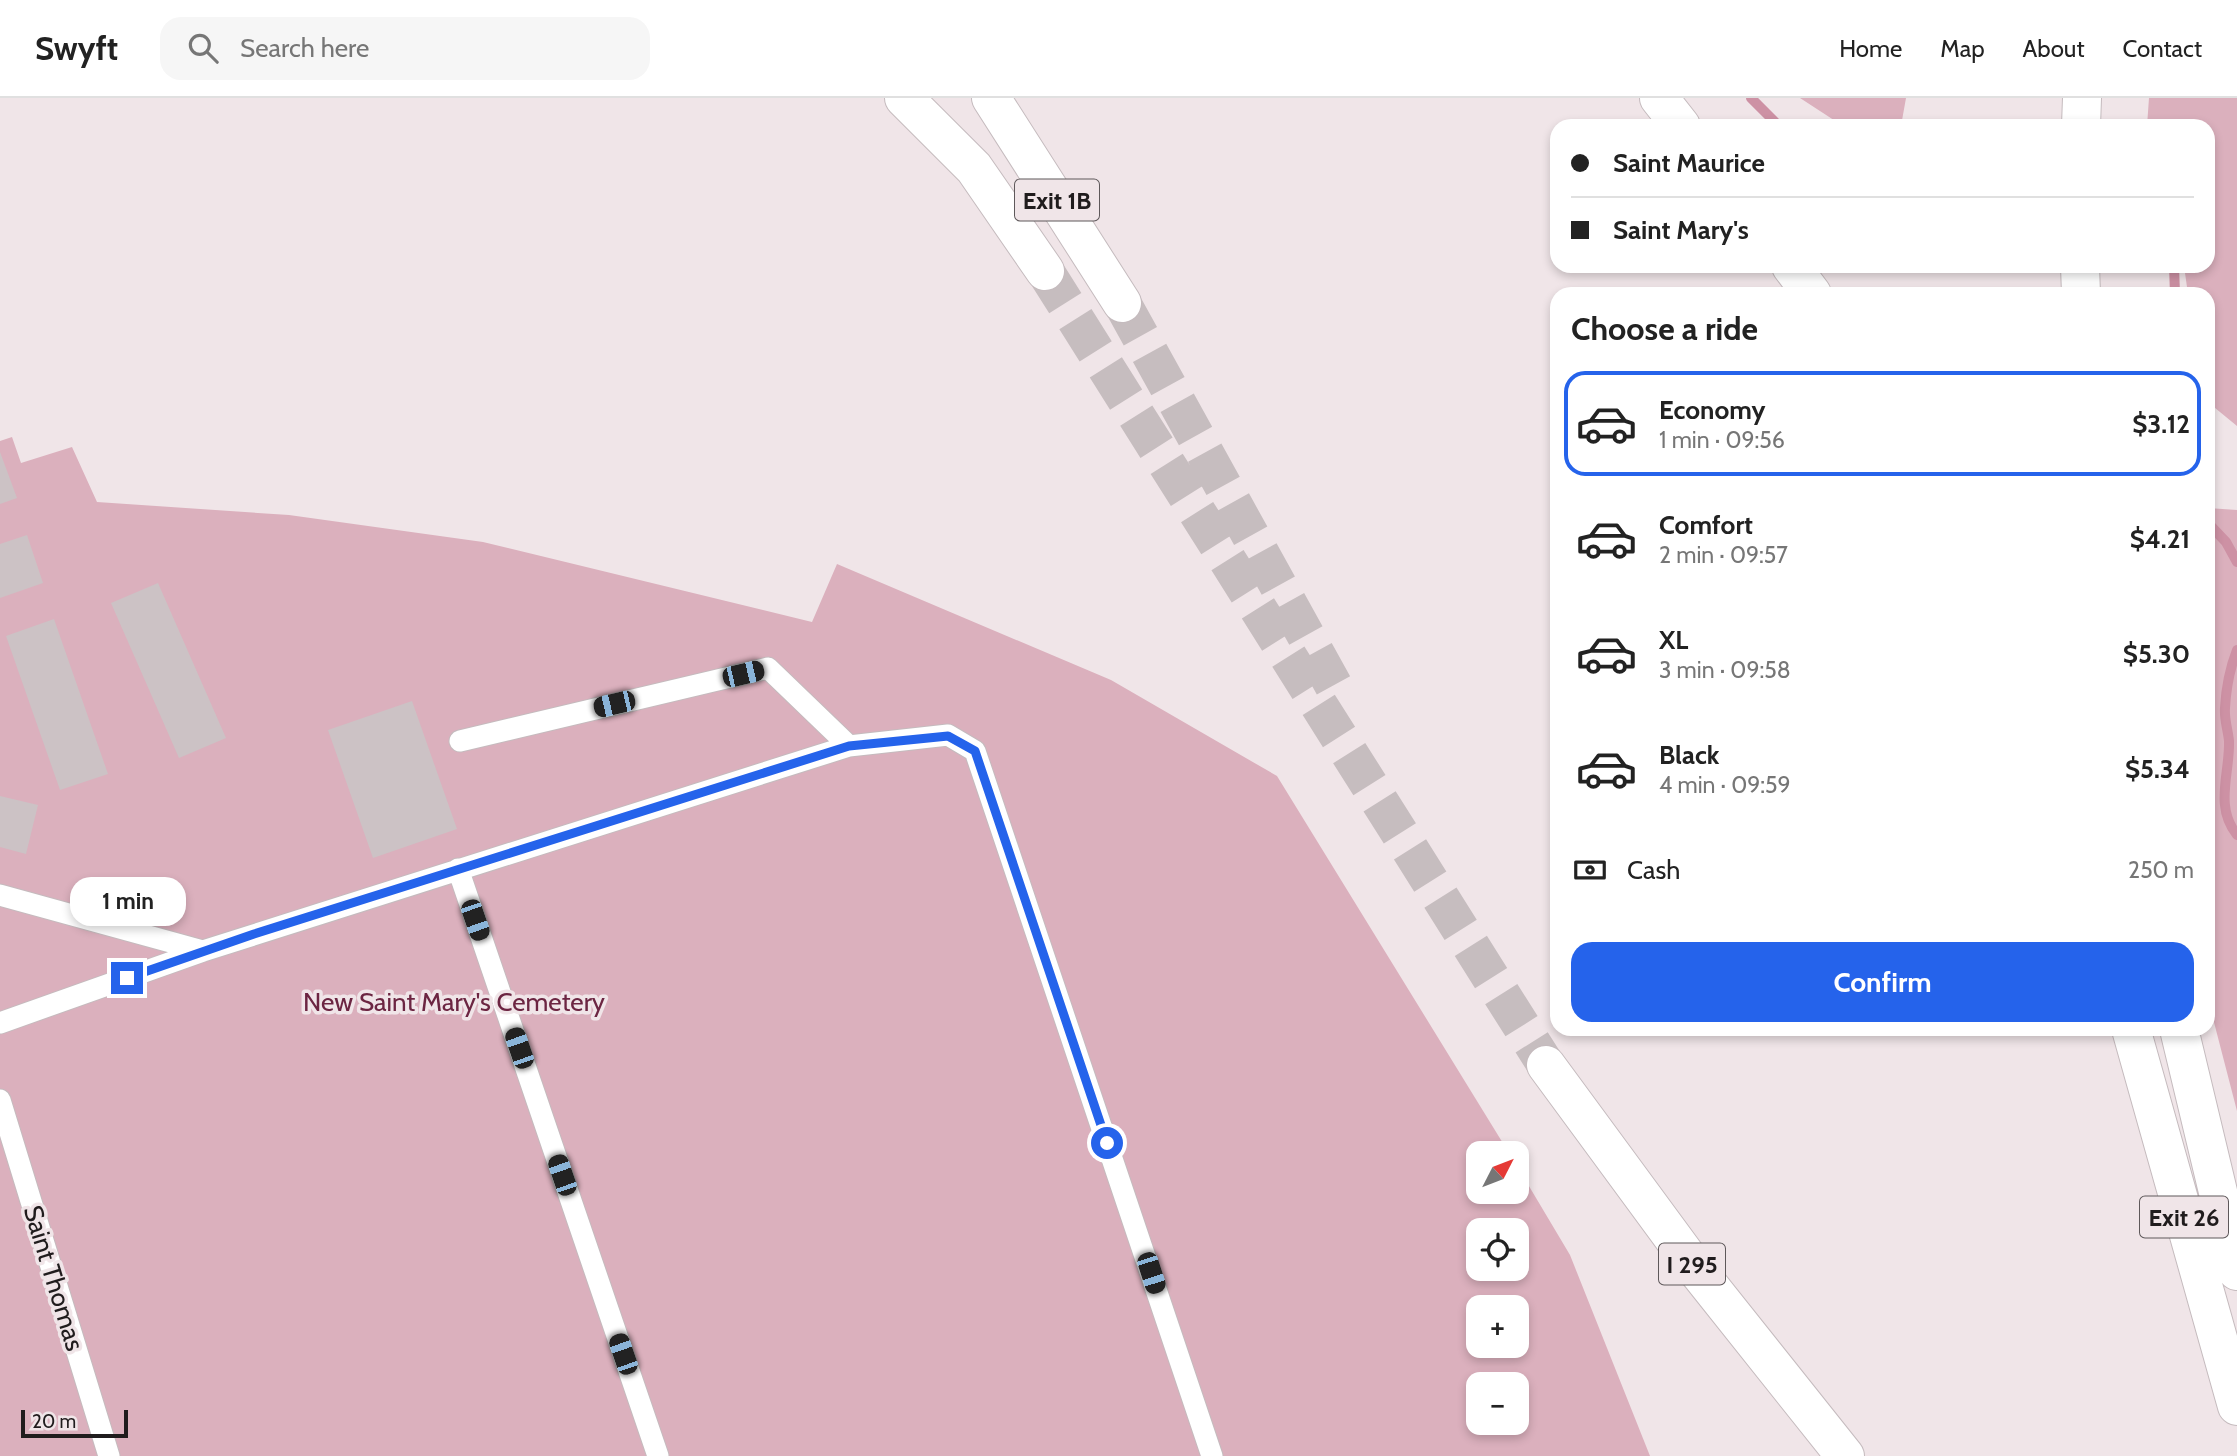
<!DOCTYPE html>
<html lang="en">
<head>
<meta charset="utf-8">
<style>
  :root { --surface:#fff; --page:#f6f6f6; --text:#222; --muted:#767676; --line:#e0e0e0; --accent:#2563eb }
  body { margin:0; font-family:Cabin,sans-serif; background:var(--page); color:var(--text); height:100vh; display:flex; flex-direction:column; font-size:26px; white-space:nowrap }
  * { box-sizing:border-box; margin:0 }
  p { font-size:23px; color:var(--muted) }
  .icon { flex:none; width:38px; height:38px; fill:none; stroke:currentColor; stroke-width:2; stroke-linecap:round; stroke-linejoin:round }
  .map { position:relative; flex:1; overflow:hidden }
  .panel { position:absolute; left:1550px; top:189px; width:665px; height:749px; display:flex; flex-direction:column; background:var(--surface); border-radius:21px; box-shadow:0 4px 10px #0003 }
  .panel>* { flex:none }
  .top-card { position:absolute; left:1550px; top:21px; width:665px; height:154px; border-radius:21px; box-shadow:0 4px 10px #0003; display:grid; align-content:center; height:154px; padding:0 21px; background:var(--surface) }
  .needle { width:46px; rotate:48deg }
  .fabs { position:absolute; left:1466px; top:1043px; display:grid; gap:14px }
  .fabs a { display:grid; place-items:center; width:63px; height:63px; border-radius:14px; background:var(--surface); box-shadow:0 4px 10px #0003; font-size:35px }
  .scale { position:absolute; left:21px; bottom:18px; width:107px; box-sizing:border-box; padding-left:7px; border:4px solid #201c1d; border-top:0; font-size:19px; line-height:24px; white-space:nowrap; color:#201c1d; -webkit-text-stroke:5px #f0e5e8; paint-order:stroke }
  .end { position:absolute; width:32px; height:32px; margin:-16px; border:9px solid #2563eb; background:#fff; box-shadow:0 0 0 4px #fff }
  .from { border-radius:50% }
  .bubble { position:absolute; height:49px; border-radius:21px; background:var(--surface); box-shadow:0 4px 10px #0003; font-size:23px; font-weight:800; line-height:49px; text-align:center }
  .car { position:absolute; width:21px; height:42px; margin:-21px -10px; border-radius:9px; box-shadow:0 0 5px 2px #0007; background:linear-gradient(#222 24%,#8ab4d8 0 40%,#222 0 76%,#8ab4d8 0 86%,#222 0) }
  .top-card b { display:flex; align-items:center; gap:24px; height:66px; font-size:26px }
  .top-card b+b { border-top:2px solid var(--line) }
  .top-card i { width:18px; height:18px; background:var(--text) }
  ul { padding:0; list-style:none }
  li { display:flex; align-items:center; gap:21px; height:105px; margin:0 14px 10px; padding:0 7px; border:4px solid transparent; border-radius:21px }
  li div { flex:1 }
  li b { display:block; font-size:26px }
  li em { font-style:normal; font-weight:800 }
  li.on { border-color:var(--accent) }
  li>.icon { width:63px; height:63px; stroke-width:1.5 }
  h2 { padding:0 21px; font-size:32px; line-height:84px }
  .pay { display:flex; align-items:center; gap:18px; height:77px; padding:0 21px; font-size:26px }
  .pay p { margin-inline-start:auto }
  .action { display:flex; gap:14px; margin-top:auto; padding:14px 21px }
  .action a { flex:1; height:80px; border-radius:21px; background:var(--accent); color:#fff; font-size:28px; font-weight:800; line-height:80px; text-align:center }
  header { display:flex; align-items:center; gap:42px; box-sizing:border-box; height:98px; padding:0 35px; background:var(--surface); border-bottom:2px solid var(--line) }
  header strong { font-size:33px }
  nav { display:flex; gap:38px; margin-inline-start:auto; font-size:24px }
  .search { width:490px; height:63px; background:var(--page); display:flex; align-items:center; gap:18px; box-sizing:border-box; padding:0 24px; border-radius:21px; color:var(--muted); font-size:26px }
  .map>svg:first-child { display:block }
  .green { fill:#dbb0bd; fill-rule:evenodd }
  .lines { fill:none; stroke-linecap:round; stroke-linejoin:round }
  .stream { stroke:#cd91a4; stroke-width:10 }
  .building { fill:#ccc2c5 }
  .motorway-tunnel { stroke:#c6bdbf; stroke-width:38; stroke-dasharray:38 19; stroke-linecap:butt }
  .service-casing { stroke:#c5bbbe; stroke-width:23 }
  .motorway-casing { stroke:#c5bbbe; stroke-width:40 }
  .service { stroke:#fff; stroke-width:21 }
  .motorway { stroke:#fff; stroke-width:38 }
  .route { stroke:#2563eb; stroke-width:9 }
  .labels { text-anchor:middle; dominant-baseline:central; stroke-width:7; stroke-linejoin:round; paint-order:stroke }
  .shield { fill:#f0e5e8; stroke:#5e585a; stroke-width:2 }
  .shield-label { font-size:24px; font-weight:bold; fill:#201c1d }
  .park-label { font-size:26px; fill:#6c2542; stroke:#f0e5e8 }
  .street-label { font-size:26px; fill:#201c1d; stroke:#f0e5e8 }
</style>
</head>
<body>
<header>
<strong>Swyft</strong>
<div class="search"><svg class="icon" aria-label="search" viewBox="0 0 24 24"><circle cx="10" cy="10" r="6"/><path d="M15 15l6 6"/></svg>Search here</div>
<nav><a>Home</a><a>Map</a><a>About</a><a>Contact</a></nav>
</header>
<div class="map">
<svg width="2237" height="1358" viewBox="0 0 2237 1358">
  <rect width="100%" height="100%" fill="#f0e5e8"/>
  <!-- green -->
  <path class="green" d="M1800,0H1906L1901,28H1843Z
    M2149,0H2237V328L2209,305L2208,196H2188L2184,168H2208V28H2147Z
    M12,339L21,365L72,349L97,404L289,417L483,444L812,524L837,466L1111,582L1277,678L1509,1055H1479V1094H1517V1068L1570,1157L1650,1358H0V343ZM1479,1132H1517V1171H1479ZM1479,1209H1517V1248H1479ZM1479,1286H1517V1325H1479Z
    M2208,410L2237,412V1013L2209,905Z"/>
  <g class="lines">
    <!-- stream -->
    <path class="stream" d="M1751,0L1779,28
      M2174,168L2175,196
      M2208,425L2226,444L2237,464
      M2237,552C2230,570 2226,591 2225,610C2224,621 2228,632 2229,643C2230,676 2214,708 2237,737"/>
  </g>
  <!-- building -->
  <path class="building" d="M0,354L17,400L0,406Z
    M27,437L43,485L0,500V446Z
    M158,485L226,640L179,660L111,505Z
    M54,521L108,676L60,692L6,538Z
    M412,603L457,731L373,760L328,632Z
    M0,698L38,707L26,756L0,749Z"/>
  <g class="lines">
    <!-- motorway-tunnel -->
    <path class="motorway-tunnel" d="M1045,173L1546,967
      M1122,205L1336,592"/>
    <!-- service casing -->
    <g class="service-casing">
      <path id="service" d="M460,643L768,570L849,648
        M458,771L658,1358
        M0,797L203,853
        M0,925L203,853L849,648L948,637L975,653L1212,1358
        M0,1002L109,1358"/>
    </g>
    <!-- motorway casing -->
    <g class="motorway-casing">
      <path id="motorway" d="M904,0L974,70L1045,173
        M991,0L1122,205
        M1659,0L1681,28
        M2081,28L2082,0
        M1791,168L1812,196
        M2080,168L2081,196
        M2131,931L2237,1308
        M2179,931L2237,1173
        M1546,967L1696,1171L1845,1358"/>
    </g>
    <!-- service -->
    <use href="#service" class="service"/>
    <!-- motorway -->
    <use href="#motorway" class="motorway"/>
  </g>
  <g class="lines">
    <!-- route -->
    <path class="route" d="M127,880L254,836L849,648L948,638L975,653L1107,1045"/>
  </g>
  <g class="labels">
    <!-- shield labels -->
    <g class="shield">
      <rect x="1015" y="81.5" width="84" height="41" rx="5"/>
      <rect x="2140" y="1098.5" width="88" height="41" rx="5"/>
      <rect x="1659" y="1145.5" width="66" height="41" rx="5"/>
    </g>
    <g class="shield-label">
      <text x="1057" y="102">Exit 1B</text>
      <text x="2184" y="1119">Exit 26</text>
      <text x="1692" y="1166">I 295</text>
    </g>
    <!-- park labels -->
    <g class="park-label">
      <text x="454" y="904">New Saint Mary's Cemetery</text>
    </g>
    <!-- street labels -->
    <g class="street-label">
      <text transform="translate(54 1180) rotate(73)">Saint Thomas</text>
    </g>
  </g>
</svg>
<div class="fabs">
<a><svg class="needle" viewBox="-14 -14 28 28"><path d="M0-13l5 13h-10z" fill="#e53935"/><path d="M0 13l5-13h-10z" fill="#767676"/></svg></a>
<a><svg class="icon" aria-label="locate" viewBox="0 0 24 24"><circle cx="12" cy="12" r="6"/><path d="M12 2v4M12 18v4M2 12h4M18 12h4"/></svg></a>
<a>+</a>
<a>−</a>
</div>
<div class="scale">20 m</div>
<i class="end from" style="left:1107px;top:1045px"></i>
<i class="end" style="left:127px;top:880px"></i>
<div class="bubble" style="left:70px;top:779px;width:116px">1 min</div>
<i class="car" style="left:743px;top:576px;rotate:77deg"></i>
<i class="car" style="left:614px;top:606px;rotate:257deg"></i>
<i class="car" style="left:475px;top:822px;rotate:161deg"></i>
<i class="car" style="left:519px;top:950px;rotate:341deg"></i>
<i class="car" style="left:562px;top:1077px;rotate:341deg"></i>
<i class="car" style="left:1151px;top:1175px;rotate:162deg"></i>
<i class="car" style="left:623px;top:1256px;rotate:341deg"></i>
<div class="top-card">
<b><i class="from"></i>Saint Maurice</b>
<b><i></i>Saint Mary's</b>
</div>
<section class="panel">
<h2>Choose a ride</h2>
<ul>
<li class="on"><svg class="icon" aria-label="car" viewBox="0 0 24 24"><path d="M5 17H2v-5l4-1 3-4h7l3 4 3 1v5h-3M9 17h6M6 11h13"/><circle cx="7" cy="17" r="2"/><circle cx="17" cy="17" r="2"/></svg><div><b>Economy</b><p>1 min · 09:56</p></div><em>$3.12</em></li>
<li><svg class="icon" aria-label="car" viewBox="0 0 24 24"><path d="M5 17H2v-5l4-1 3-4h7l3 4 3 1v5h-3M9 17h6M6 11h13"/><circle cx="7" cy="17" r="2"/><circle cx="17" cy="17" r="2"/></svg><div><b>Comfort</b><p>2 min · 09:57</p></div><em>$4.21</em></li>
<li><svg class="icon" aria-label="car" viewBox="0 0 24 24"><path d="M5 17H2v-5l4-1 3-4h7l3 4 3 1v5h-3M9 17h6M6 11h13"/><circle cx="7" cy="17" r="2"/><circle cx="17" cy="17" r="2"/></svg><div><b>XL</b><p>3 min · 09:58</p></div><em>$5.30</em></li>
<li><svg class="icon" aria-label="car" viewBox="0 0 24 24"><path d="M5 17H2v-5l4-1 3-4h7l3 4 3 1v5h-3M9 17h6M6 11h13"/><circle cx="7" cy="17" r="2"/><circle cx="17" cy="17" r="2"/></svg><div><b>Black</b><p>4 min · 09:59</p></div><em>$5.34</em></li>
</ul>
<div class="pay"><svg class="icon" aria-label="cash" viewBox="0 0 24 24"><path d="M3 7h18v10H3z"/><circle cx="12" cy="12" r="2"/></svg>Cash<p>250 m</p></div>
<div class="action"><a>Confirm</a></div>
</section>
</div>
</body>
</html>
